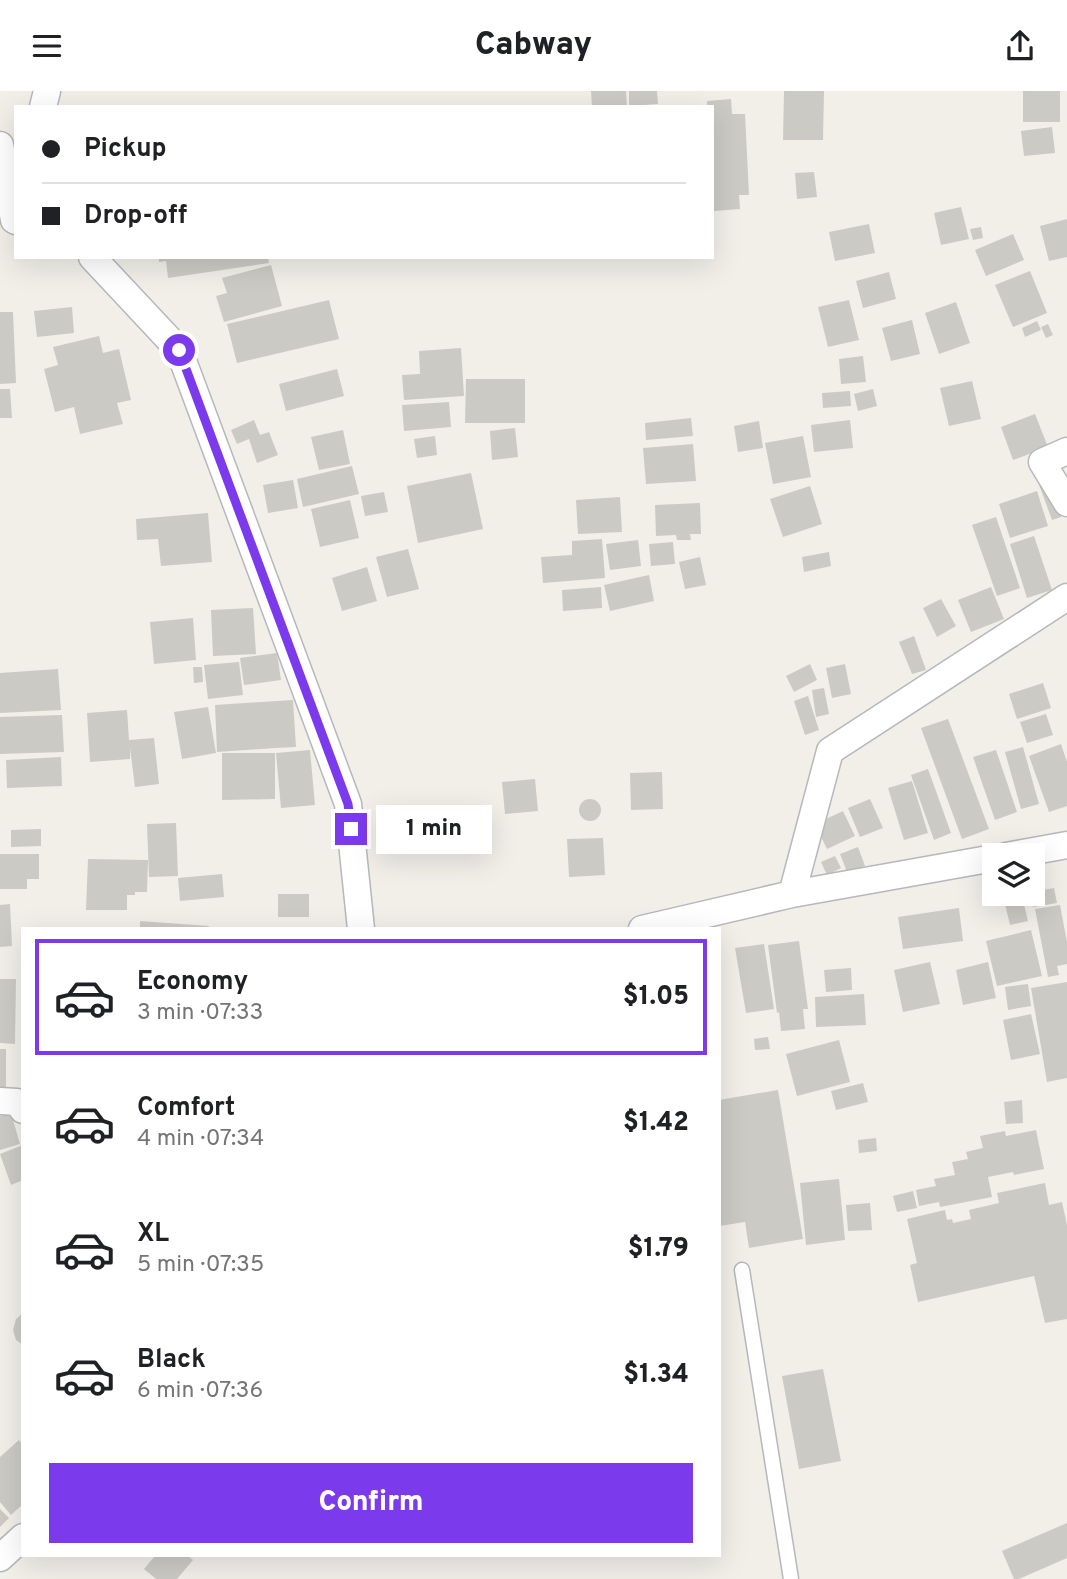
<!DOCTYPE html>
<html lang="en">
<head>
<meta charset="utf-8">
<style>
  :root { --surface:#fff; --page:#f2f2f2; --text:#202124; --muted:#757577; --line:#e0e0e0; --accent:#7c3aed }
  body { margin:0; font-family:Overpass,sans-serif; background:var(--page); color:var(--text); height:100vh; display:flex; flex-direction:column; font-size:26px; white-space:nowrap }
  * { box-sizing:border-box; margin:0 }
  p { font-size:23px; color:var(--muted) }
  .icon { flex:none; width:38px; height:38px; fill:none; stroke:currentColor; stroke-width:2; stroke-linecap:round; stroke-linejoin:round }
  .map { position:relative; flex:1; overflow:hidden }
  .sheet { position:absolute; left:21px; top:836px; width:700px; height:630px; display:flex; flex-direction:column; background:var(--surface); border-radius:0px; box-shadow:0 7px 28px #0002 }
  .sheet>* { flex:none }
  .top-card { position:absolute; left:14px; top:14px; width:700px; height:154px; border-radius:0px; box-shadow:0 7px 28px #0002; display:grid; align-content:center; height:154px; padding:0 28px; background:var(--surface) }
  .fabs { position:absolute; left:982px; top:752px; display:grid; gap:14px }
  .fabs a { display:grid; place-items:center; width:63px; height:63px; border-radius:0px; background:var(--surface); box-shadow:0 7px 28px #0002; font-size:35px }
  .end { position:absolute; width:32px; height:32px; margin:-16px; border:9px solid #7c3aed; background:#fff; box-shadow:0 0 0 4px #fff }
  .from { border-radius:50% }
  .bubble { position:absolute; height:49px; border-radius:0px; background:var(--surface); box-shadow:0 7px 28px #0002; font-size:23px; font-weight:800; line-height:49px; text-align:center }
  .top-card b { display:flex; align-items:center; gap:24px; height:66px; font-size:26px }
  .top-card b+b { border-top:2px solid var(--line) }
  .top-card i { width:18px; height:18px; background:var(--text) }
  ul { padding:12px 0 0; list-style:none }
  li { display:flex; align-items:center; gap:21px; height:116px; margin:0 14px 10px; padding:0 14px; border:4px solid transparent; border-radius:0px }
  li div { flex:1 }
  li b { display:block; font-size:26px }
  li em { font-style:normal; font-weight:800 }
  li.selected { border-color:var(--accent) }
  li>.icon { width:63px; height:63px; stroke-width:1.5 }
  .primary-button { display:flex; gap:14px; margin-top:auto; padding:14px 28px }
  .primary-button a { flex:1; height:80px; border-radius:0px; background:var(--accent); color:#fff; font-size:28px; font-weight:800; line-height:80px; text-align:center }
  header { display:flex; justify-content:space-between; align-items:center; height:91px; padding:0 28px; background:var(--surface); font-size:32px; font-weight:800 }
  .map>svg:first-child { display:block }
  .building { fill:#cccac5 }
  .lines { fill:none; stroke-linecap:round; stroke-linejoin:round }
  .lane-casing { stroke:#b5b8bc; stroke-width:17 }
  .street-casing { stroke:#b5b8bc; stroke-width:29 }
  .lane { stroke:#fff; stroke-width:14 }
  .street { stroke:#fff; stroke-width:26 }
  .route { stroke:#7c3aed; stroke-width:9 }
</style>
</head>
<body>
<header><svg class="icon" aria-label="menu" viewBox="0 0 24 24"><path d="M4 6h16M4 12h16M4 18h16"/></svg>Cabway<svg class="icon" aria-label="share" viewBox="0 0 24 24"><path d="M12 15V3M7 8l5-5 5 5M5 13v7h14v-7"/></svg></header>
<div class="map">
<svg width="1067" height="1488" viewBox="0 0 1067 1488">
  <rect width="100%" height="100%" fill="#f1efe8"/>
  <!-- building -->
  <path class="building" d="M591,0H626L627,16H592Z
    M629,0H657L658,13L629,15Z
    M784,0H824L823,49H783Z
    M1023,0H1060V31H1023Z
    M731,8L732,23H745L749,104H739L740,118L714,120V105H712V16H707V10Z
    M1052,36L1055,62L1024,65L1021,40Z
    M814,81L817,106L797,108L795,82Z
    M961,116L969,148L941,154L934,122Z
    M1067,128V166L1049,170L1040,135Z
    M869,133L875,162L835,170L829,141Z
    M981,136L983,147L973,149L970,138Z
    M1013,143L1024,169L986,185L975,159Z
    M159,166H268L269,172L168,187L166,170L159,171Z
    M271,174L282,215L224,231L216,205L227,202L222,187Z
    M1030,180L1047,222L1013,236L995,194Z
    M889,181L896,208L863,217L856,190Z
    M329,209L339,248L237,272L227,233Z
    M849,209L859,249L828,256L818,216Z
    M956,211L970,252L939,263L925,222Z
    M72,216L74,242L37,246L34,220Z
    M0,221H13L16,292L0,293Z
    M912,229L920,263L891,270L882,237Z
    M1037,230L1041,239L1025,246L1022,237Z
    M1048,233L1053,244L1046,247L1041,236Z
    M99,245L103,262L119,258L131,309L117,312L123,333L80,343L74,316L55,321L44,278L58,274L53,256Z
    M461,257L464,305L404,309L402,284L420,283L419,260Z
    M863,265L866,291L841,293L839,268Z
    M337,278L344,305L286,320L279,293Z
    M466,288H525V332H465Z
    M972,290L981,328L949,335L940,297Z
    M0,298H10L12,327H0Z
    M873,298L877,315L858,320L854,303Z
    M850,300L851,315L823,317L822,302Z
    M449,311L451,336L404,340L402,314Z
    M1035,323L1048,356L1013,369L1001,336Z
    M691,327L693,345L646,349L645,332Z
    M254,329L260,344L269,341L278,364L257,372L249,348L237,353L231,339Z
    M850,329L853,357L814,361L811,334Z
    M759,330L763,357L738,361L734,335Z
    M515,337L518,366L492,369L490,340Z
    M343,339L350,373L319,379L311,346Z
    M435,345L437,364L417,367L414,348Z
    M803,345L811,386L773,393L765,352Z
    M693,353L696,390L646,393L643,357Z
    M352,375L359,403L303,416L297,388Z
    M471,382L483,438L418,452L407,395Z
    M1047,388L1061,426L1052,429L1038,391Z
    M293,389L298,417L268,422L263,394Z
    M810,395L822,433L783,446L770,408Z
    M1037,400L1048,435L1010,447L999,413Z
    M384,401L388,421L365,425L361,405Z
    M620,406L622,441L578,443L576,409Z
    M350,409L359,447L320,456L311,418Z
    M700,412L701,443H690L691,449H677L676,444L656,445L655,414Z
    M208,422L212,471L161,475L158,448L137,449L136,428Z
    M996,426L1020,497L997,505L972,434Z
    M1034,445L1052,499L1027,507L1010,453Z
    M602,448L605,487L543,492L541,466L572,464V450Z
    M638,449L641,475L610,479L606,453Z
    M673,451L675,473L651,475L649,453Z
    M408,458L419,498L387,506L376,466Z
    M829,461L831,475L804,481L802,466Z
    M700,466L706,494L685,498L679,471Z
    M367,476L377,510L342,520L332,487Z
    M649,484L654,510L610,520L604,494Z
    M601,496L602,517L563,520L562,499Z
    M991,496L1004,528L971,541L958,509Z
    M941,508L956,535L937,546L923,517Z
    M253,517L256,563L213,565L211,519Z
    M193,527L196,569L154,573L150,531Z
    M914,545L926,579L912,583L899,551Z
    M277,562L281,589L244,594L240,567Z
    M239,571L243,604L208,608L204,574Z
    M810,573L817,589L794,601L786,585Z
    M845,573L851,603L832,607L826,577Z
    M193,576H202L203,591L194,592Z
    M58,578L61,619L0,622V582Z
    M1043,592L1051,617L1017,628L1009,603Z
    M824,597L829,623L816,626L812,599Z
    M808,605L819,639L805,644L794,610Z
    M293,609L296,656L275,657V656V657L217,661L215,614Z
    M208,616L216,662L182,668L174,621Z
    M127,619L129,649L154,647L159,693L135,696L130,657V668L90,671L87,622Z
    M1046,623L1053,644L1027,652L1020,631Z
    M62,624L64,661L0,663V626Z
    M948,628L989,738L962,748L921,637Z
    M1061,653L1067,671V715L1049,721L1029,665Z
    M1023,656L1039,713L1021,718L1005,661Z
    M310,659L315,714L281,717L276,662Z
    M996,659L1017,721L995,729L973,666Z
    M222,662H275V708L222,709Z
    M61,666L62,695L7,697L6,669Z
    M928,678L951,742L934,749L911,684Z
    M662,681L663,718L631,719L630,682Z
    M535,688L538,720L505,723L502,691Z
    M912,690L928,742L904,749L888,697Z
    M870,708L883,737L860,746L848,717Z
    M579 719a11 11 0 1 1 22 0a11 11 0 1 1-22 0Z
    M843,720L855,745L827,758L815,733Z
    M176,732L178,785L149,786L147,733Z
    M41,738V755L11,756V739Z
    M603,747L605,784L569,786L567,748Z
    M858,756L865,775L847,781L840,763Z
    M0,763H39V788H27V798H0Z
    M835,765L841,777L827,784L821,771Z
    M88,768L148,769L147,801H135V804H127V819H86Z
    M222,783L224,806L180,810L178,787Z
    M1054,797L1057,812L1033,816L1031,803H1032V801Z
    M278,803H309V826H278Z
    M1023,809L1028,830L1010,834L1005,813Z
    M10,813L12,855L0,856V814Z
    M1060,814L1067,851V873L1057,875L1059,884L1048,886L1035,818Z
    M959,817L963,850L903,858L898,826Z
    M140,830L209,835L208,838H140Z
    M1031,839L1042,885L997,895L986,850Z
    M799,850L808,918H803L805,938L781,940L779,921L777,922L768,854Z
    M764,853L774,918L746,922L735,857Z
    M930,871L940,913L903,921L894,879Z
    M988,871L996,907L963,914L956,879Z
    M851,877L852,899L826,901L824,879Z
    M0,888H16L15,953L0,952Z
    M1067,891V987L1047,991L1031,897Z
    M1028,893L1031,915L1008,919L1005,896Z
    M864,903L866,934L816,936L815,906Z
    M1031,923L1040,963L1011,969L1003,929Z
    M768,946L770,958L755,959L754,948Z
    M839,949L850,991L797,1005L786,963Z
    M0,958H6V1002H0Z
    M863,992L868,1011L836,1019L831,1000Z
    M778,999L803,1148L749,1157L745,1131L719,1135V1009Z
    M1022,1009L1023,1032L1006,1033L1004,1011Z
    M11,1022L20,1053L0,1059V1025Z
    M1036,1039L1044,1078L1014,1084L1013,1081L988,1086L992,1106L940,1116L939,1111L919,1115L916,1099L936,1095L934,1088L955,1084L952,1071L968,1068L966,1061L983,1057L980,1045L1005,1040L1006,1045Z
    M876,1047L877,1060L859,1062L858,1049Z
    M23,1054V1089L11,1094L0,1063Z
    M839,1088L845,1149L806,1154L800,1092Z
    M1045,1092L1049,1114L1062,1111L1067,1134V1228L1045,1232L1034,1185L918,1211L910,1174L917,1172L907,1128L945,1119L947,1129L952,1128L953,1132L971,1128L969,1119L999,1112L997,1102Z
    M913,1100L917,1117L897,1121L893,1105Z
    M870,1112L872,1139L848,1140L846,1114Z
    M23,1222V1254L16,1249L13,1239L16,1228Z
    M823,1278L841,1370L799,1378L782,1285Z
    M19,1349L23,1354V1413L11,1424L0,1411V1366Z
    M0,1418L9,1427L0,1436Z
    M1067,1432V1467L1019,1488H1014L1002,1460Z
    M155,1465H188L193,1469L177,1488H156L144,1478Z"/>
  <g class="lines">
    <!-- lane casing -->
    <g class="lane-casing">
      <path id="lane" d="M742,1179L791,1488"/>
    </g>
    <!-- street casing -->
    <g class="street-casing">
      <path id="street" d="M43,16L47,0
        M0,54L14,129L16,130
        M92,166L179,259L348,713L361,838
        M1067,360L1042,371L1067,412
        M1006,765L1067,754
        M792,803L830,660L1067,506
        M642,838L792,803L994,767
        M0,1010L17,1011L23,1019
        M0,1467L23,1446"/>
    </g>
    <!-- lane -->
    <use href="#lane" class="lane"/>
    <!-- street -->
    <use href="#street" class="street"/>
  </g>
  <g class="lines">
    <!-- route -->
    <path class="route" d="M179,259L348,713L351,738"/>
  </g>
</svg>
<div class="fabs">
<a><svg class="icon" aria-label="layers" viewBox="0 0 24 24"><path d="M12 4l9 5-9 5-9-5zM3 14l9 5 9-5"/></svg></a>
</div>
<i class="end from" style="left:179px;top:259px"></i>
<i class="end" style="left:351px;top:738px"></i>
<div class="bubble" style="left:376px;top:714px;width:116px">1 min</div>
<div class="top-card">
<b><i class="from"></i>Pickup</b>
<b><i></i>Drop-off</b>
</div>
<section class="sheet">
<ul>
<li class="selected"><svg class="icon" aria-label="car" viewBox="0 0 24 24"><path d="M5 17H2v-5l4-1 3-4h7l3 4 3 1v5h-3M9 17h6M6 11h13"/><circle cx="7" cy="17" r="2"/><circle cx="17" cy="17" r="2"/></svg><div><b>Economy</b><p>3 min · 07:33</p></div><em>$1.05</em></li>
<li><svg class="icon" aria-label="car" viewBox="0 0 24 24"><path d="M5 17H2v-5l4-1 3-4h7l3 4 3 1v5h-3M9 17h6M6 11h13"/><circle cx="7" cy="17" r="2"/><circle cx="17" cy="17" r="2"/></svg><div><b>Comfort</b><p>4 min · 07:34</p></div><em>$1.42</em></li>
<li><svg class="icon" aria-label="car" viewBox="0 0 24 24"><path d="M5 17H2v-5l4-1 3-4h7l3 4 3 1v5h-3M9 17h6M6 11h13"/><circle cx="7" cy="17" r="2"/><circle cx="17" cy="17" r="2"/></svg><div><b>XL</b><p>5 min · 07:35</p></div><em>$1.79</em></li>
<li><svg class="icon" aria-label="car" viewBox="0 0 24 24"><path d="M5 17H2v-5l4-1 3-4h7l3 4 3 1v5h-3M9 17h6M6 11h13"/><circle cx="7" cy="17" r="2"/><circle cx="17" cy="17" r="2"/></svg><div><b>Black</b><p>6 min · 07:36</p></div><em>$1.34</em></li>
</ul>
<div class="primary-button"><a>Confirm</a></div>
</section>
</div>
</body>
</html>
